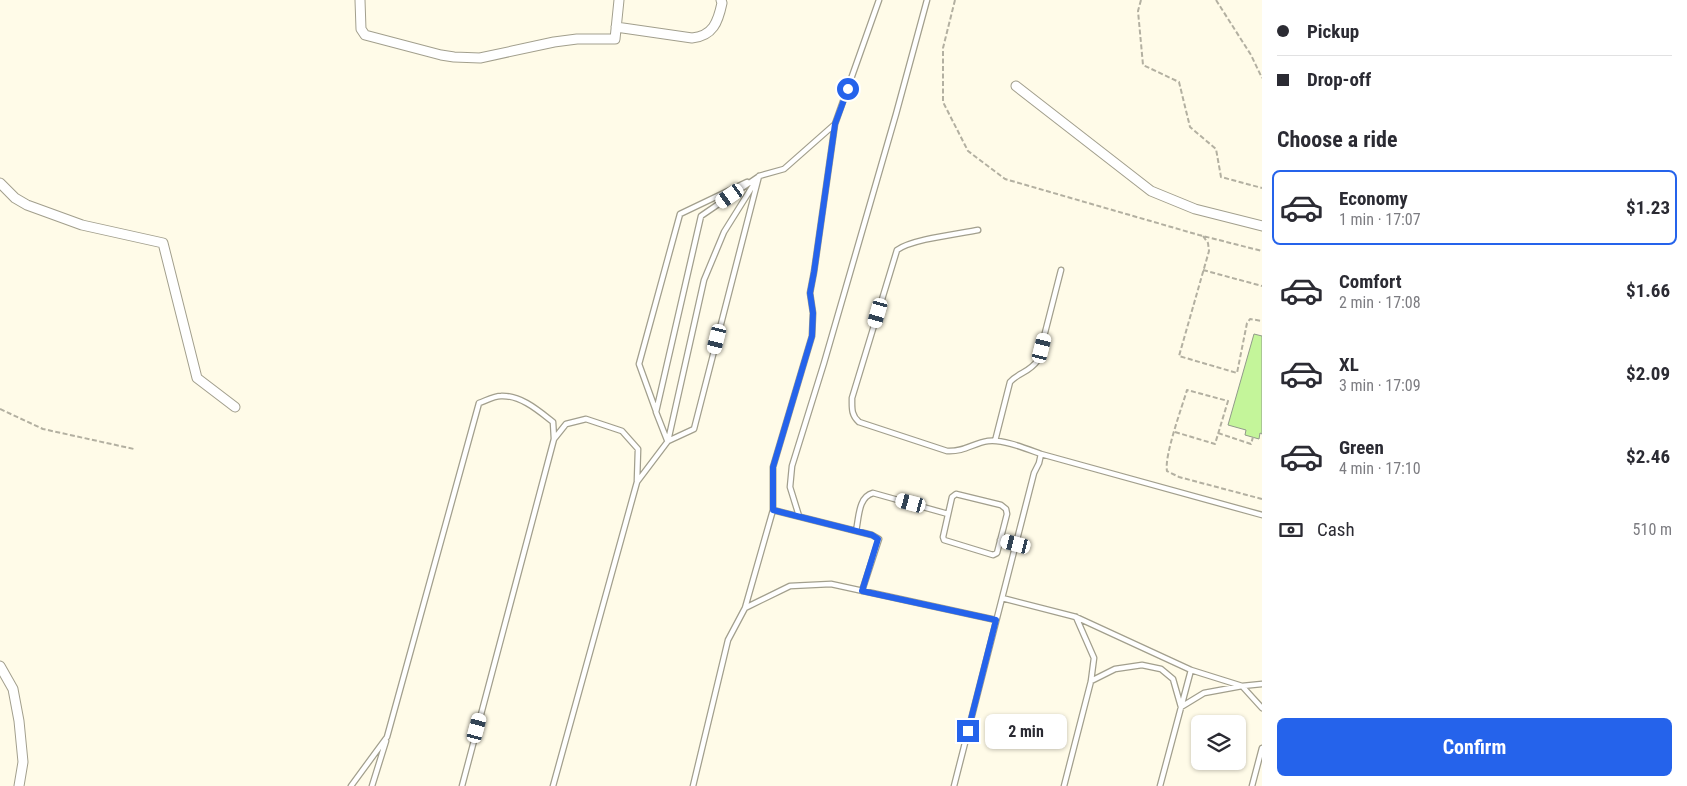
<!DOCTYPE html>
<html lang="en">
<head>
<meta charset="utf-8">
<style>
  :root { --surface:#fff; --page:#f7f7f7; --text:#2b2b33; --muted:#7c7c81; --line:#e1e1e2; --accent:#2563eb }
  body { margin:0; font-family:"Roboto Condensed",sans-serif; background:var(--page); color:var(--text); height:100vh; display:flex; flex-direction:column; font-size:19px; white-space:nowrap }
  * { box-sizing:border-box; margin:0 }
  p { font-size:16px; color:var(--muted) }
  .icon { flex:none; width:28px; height:28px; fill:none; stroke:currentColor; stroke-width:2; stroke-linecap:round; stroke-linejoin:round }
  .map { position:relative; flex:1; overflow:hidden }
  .sheet { display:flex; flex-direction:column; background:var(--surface); width:425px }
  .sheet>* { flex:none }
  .top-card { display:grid; align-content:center; height:110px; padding:0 15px; background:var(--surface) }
  .tools { position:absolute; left:1191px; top:715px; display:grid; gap:10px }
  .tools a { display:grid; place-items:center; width:55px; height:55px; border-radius:8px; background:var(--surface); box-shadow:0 1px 4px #0004; font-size:25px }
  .end { position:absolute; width:22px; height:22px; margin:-11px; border:6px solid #2563eb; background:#fff; box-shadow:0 0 0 2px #fff }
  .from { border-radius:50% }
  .bubble { position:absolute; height:35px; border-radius:8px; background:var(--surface); box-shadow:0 1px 4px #0004; font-size:16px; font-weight:700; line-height:35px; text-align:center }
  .car { position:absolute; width:15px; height:30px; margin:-15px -8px; border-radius:6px; box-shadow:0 0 4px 1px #0007; background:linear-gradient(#fff 24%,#345 0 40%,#fff 0 76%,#345 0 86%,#fff 0) }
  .top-card b { display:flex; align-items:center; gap:18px; height:48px; font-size:19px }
  .top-card b+b { border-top:1px solid var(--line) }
  .top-card i { width:12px; height:12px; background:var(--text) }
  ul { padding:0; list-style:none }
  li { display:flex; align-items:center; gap:15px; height:75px; margin:0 10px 8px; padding:0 5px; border:2px solid transparent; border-radius:8px }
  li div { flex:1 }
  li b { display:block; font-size:19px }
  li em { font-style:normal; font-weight:700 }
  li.selected { border-color:var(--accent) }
  li>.icon { width:45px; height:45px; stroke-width:1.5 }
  h2 { padding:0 15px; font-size:22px; line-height:60px }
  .pay { display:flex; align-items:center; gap:12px; height:55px; padding:0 15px; font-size:19px }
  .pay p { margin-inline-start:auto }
  .cta { display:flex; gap:10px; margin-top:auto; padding:10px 15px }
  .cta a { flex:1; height:58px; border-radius:8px; background:var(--accent); color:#fff; font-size:20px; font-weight:700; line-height:58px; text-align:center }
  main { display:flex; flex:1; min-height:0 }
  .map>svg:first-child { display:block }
  .building { fill:#c4f59a; stroke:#919a8a }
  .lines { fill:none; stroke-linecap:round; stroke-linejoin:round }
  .lane-casing { stroke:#a29f8d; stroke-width:7 }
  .street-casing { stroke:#a29f8d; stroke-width:11 }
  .path { stroke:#b3b0a1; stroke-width:2; stroke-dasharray:5 2.5; stroke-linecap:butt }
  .lane { stroke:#fff; stroke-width:4.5 }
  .street { stroke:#fff; stroke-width:9 }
  .route { stroke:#2563eb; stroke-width:6 }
</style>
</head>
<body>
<main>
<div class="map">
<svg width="1262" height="786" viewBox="0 0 1262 786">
  <rect width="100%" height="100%" fill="#fffbe8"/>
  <!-- building -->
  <path class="building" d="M1254,334L1262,336V434L1260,433L1259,439L1245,435L1246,430L1228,425Z"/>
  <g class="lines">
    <!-- lane casing -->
    <g class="lane-casing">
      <path id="lane" d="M978,230C958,234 912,239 897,250L852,398C852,408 851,415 859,422L947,451C965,452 973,443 988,441C1003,439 1027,449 1041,454
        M656,411L639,364L680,214L747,182
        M554,439L566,424L586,419L622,431L638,449L637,481
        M667,440L656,412L701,216L758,177
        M668,441L694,429L759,176L784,169L835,124L879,0
        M995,441L1010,382C1019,372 1029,373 1038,360L1061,270
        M956,494L1001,505L1006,509L1007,514L997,553L993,555L944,540L943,537L952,497Z
        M773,510L872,535L879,539L862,591
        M799,516L790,487L792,466L824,363L896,114L927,0
        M856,531C859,518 858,497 873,493L948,514
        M1000,540L1016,544
        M1002,598L1076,617L1191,670L1242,686L1262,684
        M745,608L773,510V467L812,336L813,313L810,293L814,272L835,124
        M1091,681L1115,669L1142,665L1161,669L1173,679L1181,707L1204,693L1242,686L1262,708
        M351,786L387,737L479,403C485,401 494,396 501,396C521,395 539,411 553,422L554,439L462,786
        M372,786L386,741
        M553,786L637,482L668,441L704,280L724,232L759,176
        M693,786L728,640L745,608L790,586L831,584L996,620
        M954,786L1034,473L1039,463L1041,454L1262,515
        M1064,786L1091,681L1094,658L1076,617
        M1160,786L1191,670
        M1252,786L1262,748"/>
    </g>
    <!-- street casing -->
    <g class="street-casing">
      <path id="street" d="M360,0L361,29L365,35L441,55L454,57L480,58L554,42L577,39H615L619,0
        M616,27L692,38C713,36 718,22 722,3L721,0
        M1016,86L1151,191L1195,209L1262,226
        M0,183L15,198L27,205L82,225L163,243L197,378L235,407
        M0,666L13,689L19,721L23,762L19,786"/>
    </g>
    <!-- path -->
    <path class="path" d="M955,0L943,48V102L968,151L1005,179L1199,235L1262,251
      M1141,0L1138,11L1143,65L1179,82L1190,127L1216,149L1221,177L1262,188
      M1216,0L1251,55L1262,78
      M1203,236L1208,243L1209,251L1179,356L1237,373L1247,323L1250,319L1262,321
      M1203,270L1262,286
      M0,409L43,429L134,449
      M1175,432L1215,444L1228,401L1187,390C1182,407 1164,456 1167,471L1179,477L1262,499
      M1218,433L1251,444L1253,437"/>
    <!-- lane -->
    <use href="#lane" class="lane"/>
    <!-- street -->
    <use href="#street" class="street"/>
  </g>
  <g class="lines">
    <!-- route -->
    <path class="route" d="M848,89L835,124L814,272L810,293L813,313L812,336L773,467V510L872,535L878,539L862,591L996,620L968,731"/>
  </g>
</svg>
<div class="tools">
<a><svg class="icon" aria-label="layers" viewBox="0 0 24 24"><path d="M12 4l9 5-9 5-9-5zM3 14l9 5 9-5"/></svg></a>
</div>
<i class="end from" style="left:848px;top:89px"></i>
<i class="end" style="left:968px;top:731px"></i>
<div class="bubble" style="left:985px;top:714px;width:82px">2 min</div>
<i class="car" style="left:730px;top:196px;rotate:235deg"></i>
<i class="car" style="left:878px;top:313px;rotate:196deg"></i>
<i class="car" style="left:717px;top:339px;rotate:194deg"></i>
<i class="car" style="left:1042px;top:348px;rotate:14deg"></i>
<i class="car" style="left:911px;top:503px;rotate:285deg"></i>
<i class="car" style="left:1016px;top:544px;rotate:284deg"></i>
<i class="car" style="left:477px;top:728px;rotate:15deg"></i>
</div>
<section class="sheet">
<div class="top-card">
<b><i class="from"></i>Pickup</b>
<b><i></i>Drop-off</b>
</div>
<h2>Choose a ride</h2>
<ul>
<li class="selected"><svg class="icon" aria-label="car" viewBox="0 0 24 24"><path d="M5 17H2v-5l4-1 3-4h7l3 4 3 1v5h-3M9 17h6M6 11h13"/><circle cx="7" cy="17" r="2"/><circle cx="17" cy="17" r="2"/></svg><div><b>Economy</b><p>1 min · 17:07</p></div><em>$1.23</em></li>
<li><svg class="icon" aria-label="car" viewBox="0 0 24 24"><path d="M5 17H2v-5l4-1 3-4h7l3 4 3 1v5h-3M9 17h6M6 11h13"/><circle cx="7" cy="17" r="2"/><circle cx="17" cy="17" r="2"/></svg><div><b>Comfort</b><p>2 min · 17:08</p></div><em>$1.66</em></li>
<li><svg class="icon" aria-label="car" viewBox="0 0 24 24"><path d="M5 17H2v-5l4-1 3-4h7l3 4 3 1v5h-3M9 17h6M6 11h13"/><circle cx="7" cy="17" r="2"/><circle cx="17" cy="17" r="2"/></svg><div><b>XL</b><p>3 min · 17:09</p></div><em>$2.09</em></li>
<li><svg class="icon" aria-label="car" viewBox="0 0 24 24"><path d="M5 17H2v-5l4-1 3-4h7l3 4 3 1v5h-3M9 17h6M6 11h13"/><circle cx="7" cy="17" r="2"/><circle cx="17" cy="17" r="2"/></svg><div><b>Green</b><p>4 min · 17:10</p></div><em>$2.46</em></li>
</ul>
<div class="pay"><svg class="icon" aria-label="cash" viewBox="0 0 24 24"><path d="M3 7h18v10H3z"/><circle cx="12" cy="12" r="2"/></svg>Cash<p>510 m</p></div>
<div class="cta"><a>Confirm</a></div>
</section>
</main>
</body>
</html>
